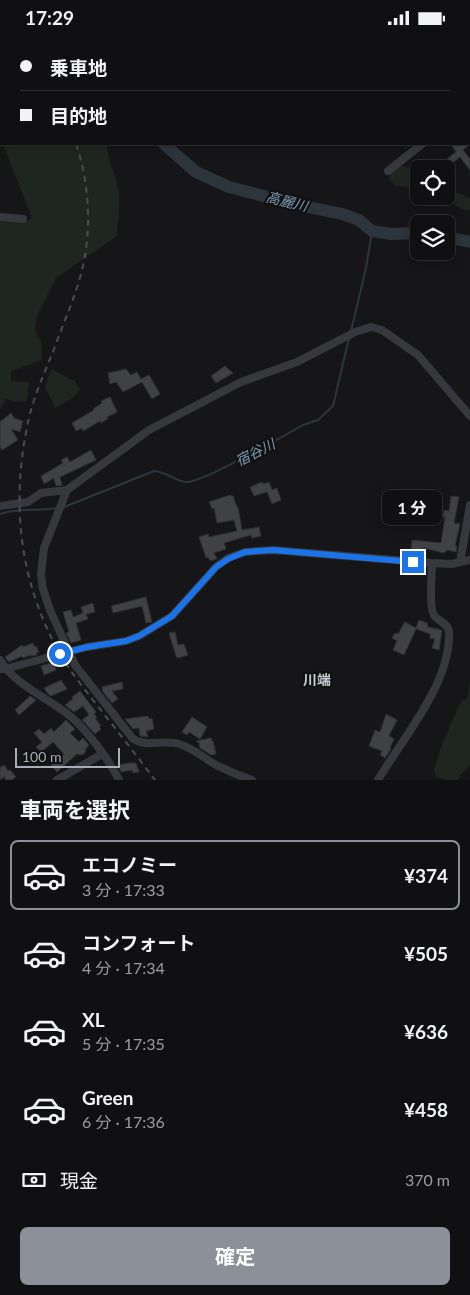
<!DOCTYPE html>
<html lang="ja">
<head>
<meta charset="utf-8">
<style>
  :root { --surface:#101012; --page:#19191b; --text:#f1f3f6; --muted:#9c9d9f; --line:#303032; --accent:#8c9099 }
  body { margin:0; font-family:Lato,"Noto Sans JP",sans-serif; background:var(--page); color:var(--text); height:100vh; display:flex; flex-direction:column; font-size:19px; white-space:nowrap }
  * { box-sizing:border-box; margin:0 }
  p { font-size:16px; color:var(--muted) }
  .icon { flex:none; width:28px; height:28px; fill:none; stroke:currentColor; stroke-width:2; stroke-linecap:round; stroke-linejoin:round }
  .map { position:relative; height:745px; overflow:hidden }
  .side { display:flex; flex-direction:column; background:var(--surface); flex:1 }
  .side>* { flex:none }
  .banner { position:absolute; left:0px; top:0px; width:470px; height:110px; box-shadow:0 2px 12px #0003,0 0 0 1px var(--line); display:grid; align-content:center; height:110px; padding:0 20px; background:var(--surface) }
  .fabs { position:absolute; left:410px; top:125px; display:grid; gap:10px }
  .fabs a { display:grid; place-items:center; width:45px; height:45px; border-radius:8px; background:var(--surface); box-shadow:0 2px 12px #0003,0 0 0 1px var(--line); font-size:25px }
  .scale { position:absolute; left:15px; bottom:12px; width:105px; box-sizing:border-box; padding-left:5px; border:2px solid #a8adb8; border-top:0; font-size:14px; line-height:18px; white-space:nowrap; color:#a8adb8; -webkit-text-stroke:4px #111113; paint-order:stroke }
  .end { position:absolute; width:22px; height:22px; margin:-11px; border:6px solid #1a73e8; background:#fff; box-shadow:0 0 0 2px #fff }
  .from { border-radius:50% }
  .bubble { position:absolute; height:35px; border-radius:8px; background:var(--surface); box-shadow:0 2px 12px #0003,0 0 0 1px var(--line); font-size:16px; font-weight:700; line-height:35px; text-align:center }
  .banner b { display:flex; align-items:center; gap:18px; height:48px; font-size:19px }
  .banner b+b { border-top:1px solid var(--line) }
  .banner i { width:12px; height:12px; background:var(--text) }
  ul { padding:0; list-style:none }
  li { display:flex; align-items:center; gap:15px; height:70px; margin:0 10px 8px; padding:0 10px; border:2px solid transparent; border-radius:8px }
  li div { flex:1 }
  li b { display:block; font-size:19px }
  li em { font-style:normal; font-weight:700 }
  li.active { border-color:var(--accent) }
  li>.icon { width:45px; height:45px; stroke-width:1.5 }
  h2 { padding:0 20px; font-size:22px; line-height:60px }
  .pay { display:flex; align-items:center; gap:12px; height:55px; padding:0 20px; font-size:19px }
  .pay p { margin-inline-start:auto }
  .button { display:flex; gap:10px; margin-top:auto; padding:10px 20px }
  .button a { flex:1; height:58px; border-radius:8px; background:var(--accent); color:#fff; font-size:20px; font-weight:700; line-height:58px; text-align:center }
  .status { display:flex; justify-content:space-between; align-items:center; height:35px; padding:0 25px; background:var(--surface); direction:ltr }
  .status svg { height:14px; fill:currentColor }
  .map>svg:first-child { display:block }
  .green { fill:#1e261f }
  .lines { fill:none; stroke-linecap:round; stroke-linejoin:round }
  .stream { stroke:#2c353c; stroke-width:2 }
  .river { stroke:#2c353c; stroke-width:12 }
  .building { fill:#404145; stroke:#303034 }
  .street { stroke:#37383d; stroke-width:8 }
  .rail { stroke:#4a4c52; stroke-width:2; stroke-dasharray:6 5; stroke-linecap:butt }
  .route { stroke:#1a73e8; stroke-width:6 }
  .labels { text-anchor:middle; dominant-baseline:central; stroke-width:4.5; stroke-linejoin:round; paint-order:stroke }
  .water-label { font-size:14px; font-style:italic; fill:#7f9bb3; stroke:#111113 }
  .neighbourhood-label { font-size:14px; font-weight:bold; fill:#c9ccd4; stroke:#111113 }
</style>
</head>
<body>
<div class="status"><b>17:29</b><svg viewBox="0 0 49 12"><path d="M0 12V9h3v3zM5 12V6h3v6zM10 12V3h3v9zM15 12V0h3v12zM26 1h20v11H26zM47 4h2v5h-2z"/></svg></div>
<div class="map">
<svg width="470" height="745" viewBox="0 0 470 745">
  <rect width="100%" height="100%" fill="#161618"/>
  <!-- green -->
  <path class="green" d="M3,109H107C107,126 117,141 119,158C120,172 118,187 117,201L56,243L37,281L35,295L41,307L42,325L11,336V346L29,347L27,366L16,367L6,364L0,374V186L25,187L32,183Z
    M399,129L419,138V154L396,151L390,146L389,137Z
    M446,149L450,155L470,163V176C459,174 449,166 439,161H446Z
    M51,334L75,346L80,354L74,362L55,373L45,352Z
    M470,645V730L460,741L458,745H447L436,742L434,734L441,712L460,668L468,662Z"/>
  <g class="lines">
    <!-- stream -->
    <path class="stream" d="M351,296L366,233L372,196
      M64,472L154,436C167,437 175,446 186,447C201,449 285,400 303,390L318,385L333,371L349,303
      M0,479C13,473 41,476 57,473"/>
    <!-- river -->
    <path class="river" d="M94,1V0
      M164,109L196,137L229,152L294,169L342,179L359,185L372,196L391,199L419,198
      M446,202L470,207"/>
  </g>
  <!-- building -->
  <path class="building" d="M451,109H470L463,115L470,124V135L460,122L445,134H442L439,130L456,117Z
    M225,331L233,338L216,348L211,341Z
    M126,334L131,340L137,337L141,344L149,340L160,359L152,364L142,347L123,357L116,347L110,349L108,338Z
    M110,362L117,377L107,382L108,384L101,388L100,386L83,396L82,393L76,396L72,388L94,375L93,374L102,368L101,366Z
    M11,378L14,383L23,386L20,397L11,394L18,405L2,415L0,411V387Z
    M91,415L96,425L60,442L62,450L56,451L54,443L44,449L41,441L63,428L61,425L67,422L70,427Z
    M262,447L263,449L269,447L272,455L277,453L281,465L272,469L267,457L254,461L250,452Z
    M230,460L231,461H233L237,472H238L242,495L259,492L261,501L252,503L251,500L224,508L226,514L214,518L217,524L210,526L208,522L206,523L199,502L208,499L209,502L237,496L234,485L217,488L214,473L212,474L209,467Z
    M451,461L459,462L454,488L460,489L455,511H457L456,517L447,515L444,518L423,513V516L411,514L412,505L441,508L445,482H443L444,475L449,476Z
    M410,473L411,487L402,488L400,474Z
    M146,562L152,587L146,588L142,571L113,578L111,571Z
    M93,568L95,577L86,579L88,584L76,588L81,605L71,608L66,598L69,597L63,577L71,575L73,582L83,578L81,572Z
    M419,585L427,588L428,592L442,595L439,615L432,613L435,604L430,603V599L416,594L404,620L393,615L397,606L392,603L395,598L398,599L405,587L416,593Z
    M175,597L178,610L184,609L188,620L178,623L176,621L169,598Z
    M33,608L34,612L36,611L39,617L36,618L37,620L31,621V620L22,623V621L9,627L5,622L22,610L23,612Z
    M54,627L56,635L44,640L41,631Z
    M61,645L67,654L51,661L48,659L44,653Z
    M122,647L123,654L112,656L118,664L112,668L103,657L102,652Z
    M80,656L96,677L94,679L97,682L95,683L101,691L99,692L101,694L95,699L82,685L89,680L83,671L74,677L65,670L73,664L72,662Z
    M30,661L36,665L19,680L15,675Z
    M386,679L397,685L389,701L394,704L390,713L391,714L385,723L380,720L382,716L369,711L375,695L380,697Z
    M148,681L149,684L152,683L154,694L146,696L148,702L140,701L139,693L133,694L125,684Z
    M192,682L207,692L200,704L189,697L187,700L182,697Z
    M66,685L75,694L70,698L79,707L83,703L89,710L85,715L86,717L82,720L77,719L57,737L51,730L64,719L53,707L41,717L36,712L42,707L34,698L39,694L44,699L51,693L54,697Z
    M211,703L212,706H213L216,719L211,720L200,713L199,708L196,706Z
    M130,728H136L139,737L133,738L132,735L121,737L118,730Z
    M4,730L8,736L10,735L16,742L12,745H6L4,742L0,745V733Z"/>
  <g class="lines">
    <!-- street -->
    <path class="street" d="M461,0L462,1
      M469,8L470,9
      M469,91H470
      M388,136L422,109
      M0,182L23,184
      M67,455L44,513L41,539L43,554L50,575L75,630L133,704C149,713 163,704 179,709C193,713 204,723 216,730C228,736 240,741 252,745
      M0,471L28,467L41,458L67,455L149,395L241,347L297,327L355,297L371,292L382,295L418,320L470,381
      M460,527L470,470
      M0,625C16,651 47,662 70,681C86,694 110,726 119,745
      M0,634H5L87,612L126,606L139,601L172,581L216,532L228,523L245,517L273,515L432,528L452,529L470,525
      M57,745L102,719
      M378,745C402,704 451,648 449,598C449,587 436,587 433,578C429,569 432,540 432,528"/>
    <!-- rail -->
    <path class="rail" d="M14,0L15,1
      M76,109C90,149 92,198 81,239C74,265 63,289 54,314C44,339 32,365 27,392C11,471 20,548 60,619C71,638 86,656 100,674C118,697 137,721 155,745"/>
  </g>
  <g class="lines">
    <!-- route -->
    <path class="route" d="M60,619L87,612L126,606L139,601L172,581L216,532L228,524L245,517L273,515L413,527"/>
  </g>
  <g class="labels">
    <!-- water labels -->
    <g class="water-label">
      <text transform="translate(287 166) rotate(14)">高麗川</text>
      <text transform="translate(255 417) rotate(-27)">宿谷川</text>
    </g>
    <!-- neighbourhood labels -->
    <g class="neighbourhood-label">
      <text x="317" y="644">川端</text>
    </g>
  </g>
</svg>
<div class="fabs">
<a><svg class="icon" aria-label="locate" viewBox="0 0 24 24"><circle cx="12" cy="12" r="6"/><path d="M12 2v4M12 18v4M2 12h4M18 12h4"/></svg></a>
<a><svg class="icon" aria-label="layers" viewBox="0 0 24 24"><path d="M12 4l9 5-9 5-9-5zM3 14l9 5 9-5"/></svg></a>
</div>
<div class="scale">100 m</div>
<i class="end from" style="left:60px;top:619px"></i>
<i class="end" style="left:413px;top:527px"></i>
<div class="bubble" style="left:382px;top:455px;width:60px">1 分</div>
<div class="banner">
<b><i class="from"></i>乗車地</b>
<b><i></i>目的地</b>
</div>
</div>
<section class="side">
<h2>車両を選択</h2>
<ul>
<li class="active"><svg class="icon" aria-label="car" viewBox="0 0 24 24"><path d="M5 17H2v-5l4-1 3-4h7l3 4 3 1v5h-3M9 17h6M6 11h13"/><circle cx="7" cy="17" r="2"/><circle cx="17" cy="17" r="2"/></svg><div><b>エコノミー</b><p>3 分 · 17:33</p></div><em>¥374</em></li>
<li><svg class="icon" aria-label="car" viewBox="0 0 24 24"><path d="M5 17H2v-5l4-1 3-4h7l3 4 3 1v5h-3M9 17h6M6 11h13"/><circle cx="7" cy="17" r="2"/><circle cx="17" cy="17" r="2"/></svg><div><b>コンフォート</b><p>4 分 · 17:34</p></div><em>¥505</em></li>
<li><svg class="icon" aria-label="car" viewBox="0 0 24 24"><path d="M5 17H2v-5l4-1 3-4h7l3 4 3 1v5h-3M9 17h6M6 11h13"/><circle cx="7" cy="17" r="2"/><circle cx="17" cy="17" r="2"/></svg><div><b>XL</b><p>5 分 · 17:35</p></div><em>¥636</em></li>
<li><svg class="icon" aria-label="car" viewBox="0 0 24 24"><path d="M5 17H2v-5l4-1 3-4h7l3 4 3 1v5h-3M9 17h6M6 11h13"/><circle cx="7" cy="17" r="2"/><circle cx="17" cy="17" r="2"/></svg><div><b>Green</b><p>6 分 · 17:36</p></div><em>¥458</em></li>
</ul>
<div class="pay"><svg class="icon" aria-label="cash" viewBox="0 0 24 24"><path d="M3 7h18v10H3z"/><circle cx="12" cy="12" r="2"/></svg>現金<p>370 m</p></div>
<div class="button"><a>確定</a></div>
</section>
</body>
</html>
